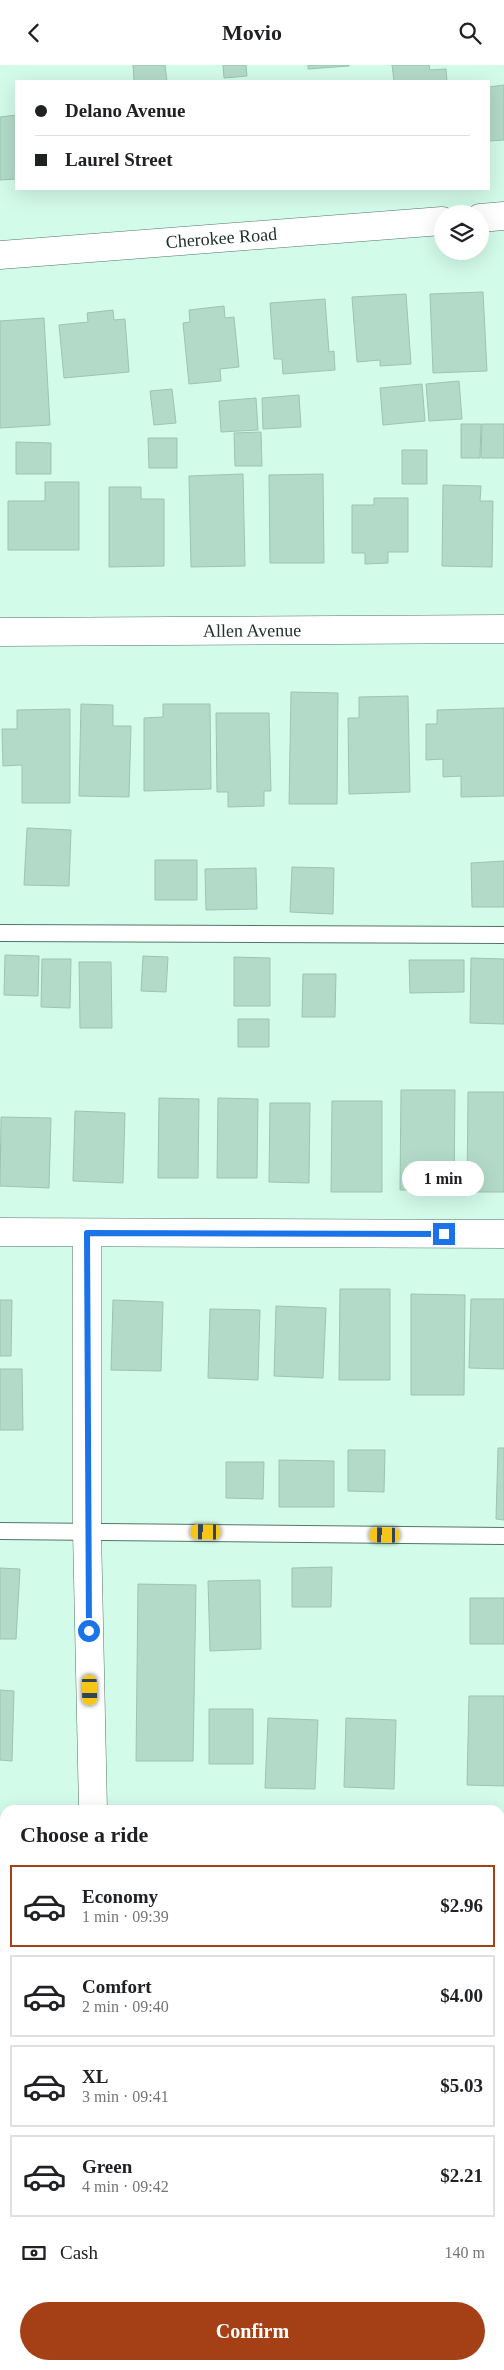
<!DOCTYPE html>
<html lang="en">
<head>
<meta charset="utf-8">
<style>
  :root { --surface:#fff; --page:#f2f2f2; --text:#202124; --muted:#757577; --line:#e0e0e0; --accent:#a53f15 }
  body { margin:0; font-family:Georgia,serif; background:var(--page); color:var(--text); height:100vh; display:flex; flex-direction:column; font-size:19px; white-space:nowrap }
  * { box-sizing:border-box; margin:0 }
  p { font-size:16px; color:var(--muted) }
  .icon { flex:none; width:28px; height:28px; fill:none; stroke:currentColor; stroke-width:2; stroke-linecap:round; stroke-linejoin:round }
  .map { position:relative; flex:1; overflow:hidden }
  .side { position:absolute; left:0px; top:1740px; width:505px; height:565px; display:flex; flex-direction:column; background:var(--surface); border-radius:15px 15px 0 0; box-shadow:0 5px 20px #0002 }
  .side>* { flex:none }
  .guide { position:absolute; left:15px; top:15px; width:475px; height:110px; border-radius:0px; box-shadow:0 5px 20px #0002; display:grid; align-content:center; height:110px; padding:0 20px; background:var(--surface) }
  .buttons { position:absolute; left:434px; top:140px; display:grid; gap:10px }
  .buttons a { display:grid; place-items:center; width:55px; height:55px; border-radius:50%; background:var(--surface); box-shadow:0 5px 20px #0002; font-size:25px }
  .end { position:absolute; width:22px; height:22px; margin:-11px; border:6px solid #1a73e8; background:#fff; box-shadow:0 0 0 2px #fff }
  .from { border-radius:50% }
  .bubble { position:absolute; height:35px; border-radius:18px; background:var(--surface); box-shadow:0 5px 20px #0002; font-size:16px; font-weight:700; line-height:35px; text-align:center }
  .car { position:absolute; width:15px; height:30px; margin:-15px -8px; border-radius:6px; box-shadow:0 0 4px 1px #0007; background:linear-gradient(#f5c518 24%,#345 0 40%,#f5c518 0 76%,#345 0 86%,#f5c518 0) }
  .guide b { display:flex; align-items:center; gap:18px; height:48px; font-size:19px }
  .guide b+b { border-top:1px solid var(--line) }
  .guide i { width:12px; height:12px; background:var(--text) }
  ul { padding:0; list-style:none }
  li { display:flex; align-items:center; gap:15px; height:82px; margin:0 10px 8px; padding:0 10px; border:2px solid var(--line); border-radius:0px }
  li div { flex:1 }
  li b { display:block; font-size:19px }
  li em { font-style:normal; font-weight:700 }
  li.on { border-color:var(--accent) }
  li>.icon { width:45px; height:45px; stroke-width:1.5 }
  h2 { padding:0 20px; font-size:22px; line-height:60px }
  .pay { display:flex; align-items:center; gap:12px; height:55px; padding:0 20px; font-size:19px }
  .pay p { margin-inline-start:auto }
  .cta { display:flex; gap:10px; margin-top:auto; padding:10px 20px }
  .cta a { flex:1; height:58px; border-radius:30px; background:var(--accent); color:#fff; font-size:20px; font-weight:700; line-height:58px; text-align:center }
  header { display:flex; justify-content:space-between; align-items:center; height:65px; padding:0 20px; background:var(--surface); font-size:22px; font-weight:700 }
  .map>svg:first-child { display:block }
  .building { fill:#b3dac9; stroke:#9cc3b3 }
  .lines { fill:none; stroke-linecap:round; stroke-linejoin:round }
  .service-casing { stroke:#527768; stroke-width:18 }
  .minor-casing { stroke:#527768; stroke-width:29 }
  .service { stroke:#fff; stroke-width:16 }
  .minor { stroke:#fff; stroke-width:28 }
  .route { stroke:#1a73e8; stroke-width:6 }
  .labels { text-anchor:middle; dominant-baseline:central; stroke-width:4; stroke-linejoin:round; paint-order:stroke }
  .street-label { font-size:18px; fill:#21312a; stroke:#fff }
</style>
</head>
<body>
<header><svg class="icon" aria-label="back" viewBox="0 0 24 24"><path d="M15 5l-7 7 7 7"/></svg>Movio<svg class="icon" aria-label="search" viewBox="0 0 24 24"><circle cx="10" cy="10" r="6"/><path d="M15 15l6 6"/></svg></header>
<div class="map">
<svg width="504" height="2305" viewBox="0 0 504 2305">
  <rect width="100%" height="100%" fill="#d3fbea"/>
  <!-- building -->
  <path class="building" d="M133,0H165L167,16H134Z
    M223,0H246L247,11L224,13Z
    M308,0H349V1L308,4Z
    M392,0H429L430,5L446,4L447,16H394Z
    M504,20V75L489,76V22Z
    M16,50V114L0,115V52Z
    M483,227L487,306L433,308L430,229Z
    M406,229L411,299L380,301V295L357,297L352,232Z
    M325,234L329,287L334,286L335,305L283,309L282,294H274L270,238Z
    M224,241L225,253L234,252L239,302L220,304L221,316L189,319L183,258L190,257L189,245Z
    M113,245L114,255L125,254L129,307L64,313L59,260L88,257L87,248Z
    M44,253L50,360L0,363V256Z
    M459,316L462,354L429,356L426,319Z
    M422,319L425,356L383,360L380,323Z
    M172,324L176,358L154,360L150,326Z
    M299,330L301,362L263,364L262,333Z
    M256,333L258,365L221,367L219,336Z
    M461,359H481L480,393H461Z
    M482,359H504V393H481Z
    M261,367L262,401H235L234,368Z
    M148,373H177V403H149Z
    M16,377L51,378V409H16Z
    M402,385H427V419H402Z
    M243,409L245,501L191,502L189,411Z
    M323,409L324,498H270L269,410Z
    M45,417H79V485H8V436H45Z
    M443,420L481,421L480,436H493L492,502L442,501Z
    M109,422H141V434H164V501L109,502Z
    M374,433H408V487H388V498L365,499V488H352V440H374Z
    M291,627L338,628L337,739H289Z
    M408,631L410,727L349,729L348,653H359V632Z
    M81,639L113,640V661H131L129,732L79,731Z
    M163,639H210L211,724L144,726V653L163,652Z
    M504,643V731L461,732V711L443,712V694L426,695V659H437V645Z
    M70,644V738H22V700L3,701L2,664H17V645Z
    M216,648H269L271,726H264V741L228,742V727H217Z
    M27,763L71,765L69,821L24,820Z
    M155,795H197V835H155Z
    M504,796V842H472L471,798Z
    M292,802L334,803L333,849L290,847Z
    M256,803L257,844L206,845L205,804Z
    M5,890L39,891L38,931L4,930Z
    M143,891L168,892L166,927L141,926Z
    M234,892L270,893V941H234Z
    M471,893L504,894V959L470,958Z
    M42,894H71L70,943L41,942Z
    M409,895H464V927L410,928Z
    M79,897H111L112,963H80Z
    M303,909H336L335,952H302Z
    M238,954H269V982H238Z
    M401,1025H455L454,1125H400Z
    M468,1027H504V1127H467Z
    M159,1033L199,1034L198,1113H158Z
    M218,1033L258,1034L257,1113H217Z
    M332,1036H382V1127H331Z
    M270,1038H310L309,1118L269,1117Z
    M75,1046L125,1048L123,1118L73,1116Z
    M1,1052L51,1053L49,1123L0,1121Z
    M340,1224H390V1315H339Z
    M411,1229L465,1230L464,1330H411Z
    M471,1234H504V1304L469,1303Z
    M0,1235H12L11,1291H0Z
    M113,1235L163,1237L161,1306L111,1305Z
    M276,1241L326,1243L323,1313L274,1311Z
    M210,1244L260,1245L258,1315L208,1313Z
    M0,1304H22L23,1365H0Z
    M498,1383H504V1455L496,1454Z
    M348,1385H385L384,1427L348,1426Z
    M279,1395L334,1396V1442H279Z
    M226,1397H264L263,1434L226,1433Z
    M332,1502L331,1542H292V1503Z
    M0,1503L20,1504L16,1574H0Z
    M260,1515L261,1584L210,1586L208,1516Z
    M138,1519L196,1520L193,1696H136Z
    M470,1533H504V1579H470Z
    M0,1625L14,1626L12,1696L0,1695Z
    M469,1631H504V1721L467,1720Z
    M209,1644H253V1699H209Z
    M268,1653L318,1655L315,1724L265,1723Z
    M346,1653L396,1655L394,1724L344,1722Z
    M500,1832H504V1908H500Z
    M0,1853H5V1908H0Z
    M0,1925H5V1947H0Z
    M0,2224H5V2300H23V2305H0Z
    M500,2254H504V2305H458L459,2300H500Z
    M109,2300H185V2305H109Z
    M209,2300H252V2305H209Z
    M275,2300H318V2305H275Z
    M336,2300H378V2305H335Z
    M392,2300H442V2305H392Z"/>
  <g class="lines">
    <!-- service casing -->
    <g class="service-casing">
      <path id="service" d="M0,868L504,870
        M0,1466L504,1471
        M0,2069L5,2068
        M500,2071H504"/>
    </g>
    <!-- minor casing -->
    <g class="minor-casing">
      <g id="minor">
        <path d="M480,153L504,151"/>
        <path id="s1" d="M0,190L442,156"/>
        <path id="s2" d="M0,567L504,564"/>
        <path d="M0,1167L504,1169"/>
        <path d="M87,1168V1466L93,1745"/>
        <path d="M0,1774L5,1775"/>
        <path d="M500,1776H504"/>
        <path d="M84,2305V2300"/>
      </g>
    </g>
    <!-- service -->
    <use href="#service" class="service"/>
    <!-- minor -->
    <use href="#minor" class="minor"/>
  </g>
  <g class="lines">
    <!-- route -->
    <path class="route" d="M89,1566L87,1168L444,1169"/>
  </g>
  <g class="labels">
    <!-- street labels -->
    <g class="street-label">
      <text stroke="none"><textPath href="#s1" startOffset="222">Cherokee Road</textPath></text>
      <text stroke="none"><textPath href="#s2" startOffset="252">Allen Avenue</textPath></text>
    </g>
  </g>
</svg>
<div class="buttons">
<a><svg class="icon" aria-label="layers" viewBox="0 0 24 24"><path d="M12 4l9 5-9 5-9-5zM3 14l9 5 9-5"/></svg></a>
</div>
<i class="end from" style="left:89px;top:1566px"></i>
<i class="end" style="left:444px;top:1169px"></i>
<div class="bubble" style="left:402px;top:1096px;width:82px">1 min</div>
<i class="car" style="left:206px;top:1467px;rotate:271deg"></i>
<i class="car" style="left:385px;top:1470px;rotate:271deg"></i>
<i class="car" style="left:90px;top:1625px;rotate:179deg"></i>
<div class="guide">
<b><i class="from"></i>Delano Avenue</b>
<b><i></i>Laurel Street</b>
</div>
<section class="side">
<h2>Choose a ride</h2>
<ul>
<li class="on"><svg class="icon" aria-label="car" viewBox="0 0 24 24"><path d="M5 17H2v-5l4-1 3-4h7l3 4 3 1v5h-3M9 17h6M6 11h13"/><circle cx="7" cy="17" r="2"/><circle cx="17" cy="17" r="2"/></svg><div><b>Economy</b><p>1 min · 09:39</p></div><em>$2.96</em></li>
<li><svg class="icon" aria-label="car" viewBox="0 0 24 24"><path d="M5 17H2v-5l4-1 3-4h7l3 4 3 1v5h-3M9 17h6M6 11h13"/><circle cx="7" cy="17" r="2"/><circle cx="17" cy="17" r="2"/></svg><div><b>Comfort</b><p>2 min · 09:40</p></div><em>$4.00</em></li>
<li><svg class="icon" aria-label="car" viewBox="0 0 24 24"><path d="M5 17H2v-5l4-1 3-4h7l3 4 3 1v5h-3M9 17h6M6 11h13"/><circle cx="7" cy="17" r="2"/><circle cx="17" cy="17" r="2"/></svg><div><b>XL</b><p>3 min · 09:41</p></div><em>$5.03</em></li>
<li><svg class="icon" aria-label="car" viewBox="0 0 24 24"><path d="M5 17H2v-5l4-1 3-4h7l3 4 3 1v5h-3M9 17h6M6 11h13"/><circle cx="7" cy="17" r="2"/><circle cx="17" cy="17" r="2"/></svg><div><b>Green</b><p>4 min · 09:42</p></div><em>$2.21</em></li>
</ul>
<div class="pay"><svg class="icon" aria-label="cash" viewBox="0 0 24 24"><path d="M3 7h18v10H3z"/><circle cx="12" cy="12" r="2"/></svg>Cash<p>140 m</p></div>
<div class="cta"><a>Confirm</a></div>
</section>
</div>
</body>
</html>
